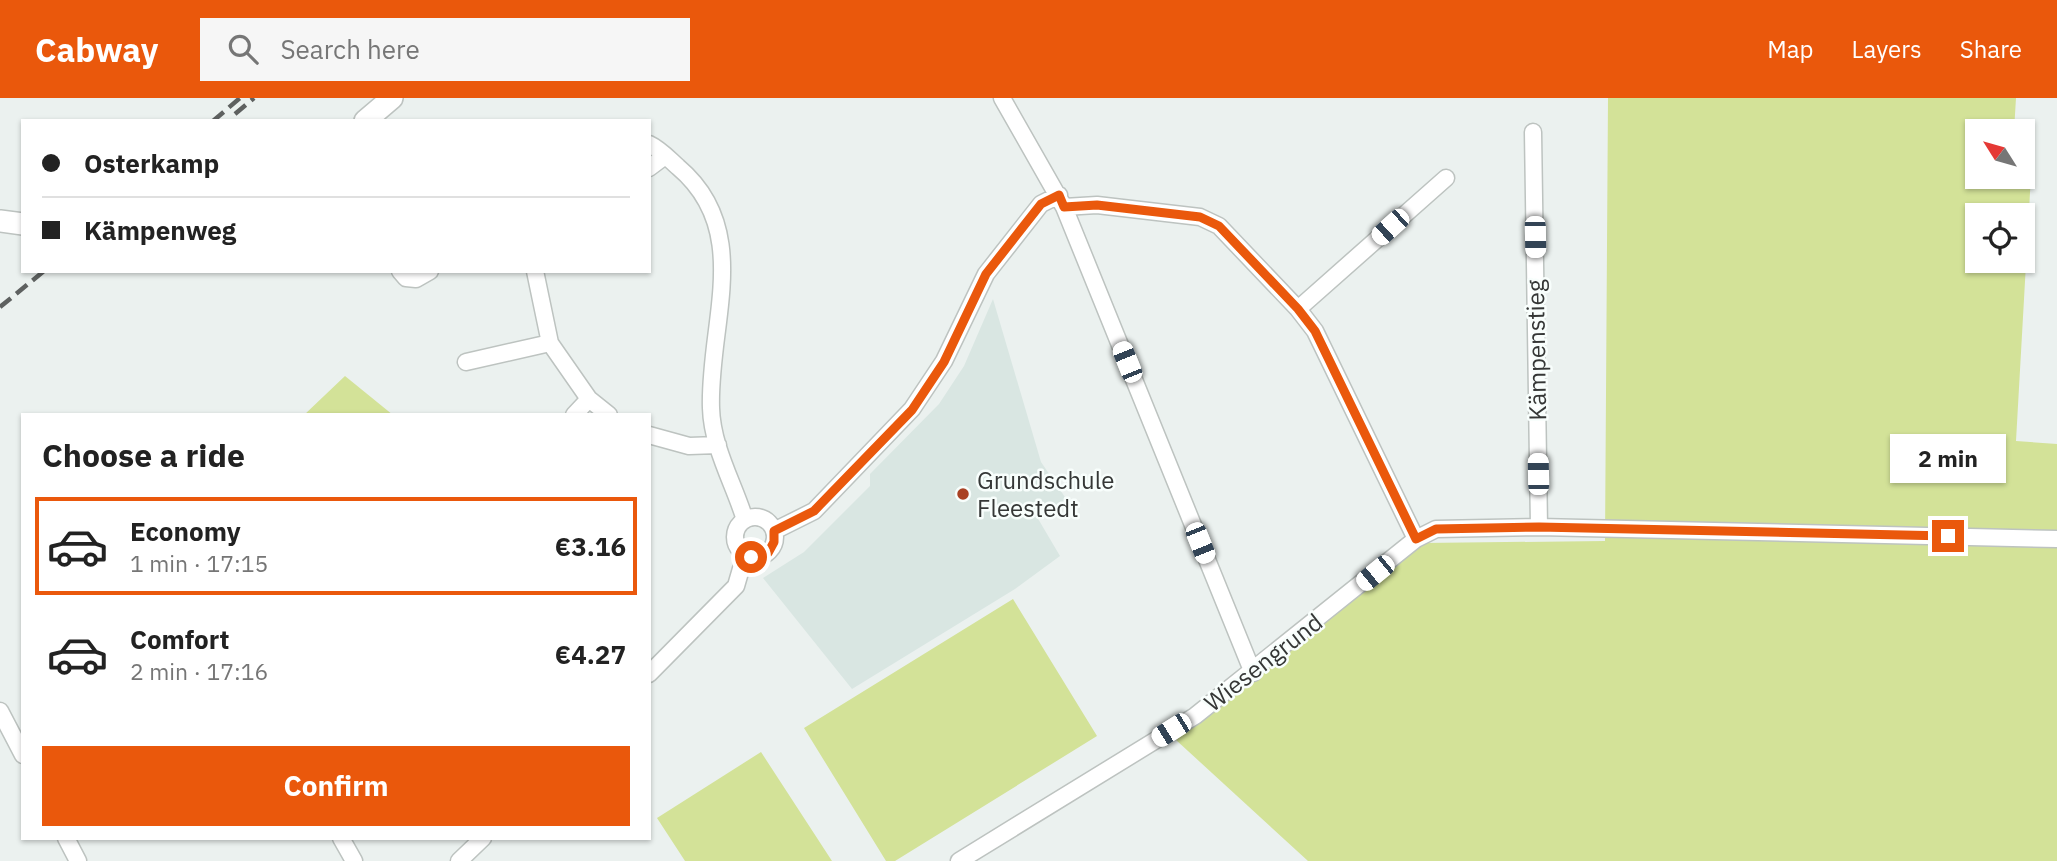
<!DOCTYPE html>
<html lang="en">
<head>
<meta charset="utf-8">
<style>
  :root { --surface:#fff; --page:#f6f6f6; --text:#222; --muted:#767676; --line:#e0e0e0; --accent:#ea580c }
  body { margin:0; font-family:"IBM Plex Sans",sans-serif; background:var(--page); color:var(--text); height:100vh; display:flex; flex-direction:column; font-size:26px; white-space:nowrap }
  * { box-sizing:border-box; margin:0 }
  p { font-size:23px; color:var(--muted) }
  .icon { flex:none; width:38px; height:38px; fill:none; stroke:currentColor; stroke-width:2; stroke-linecap:round; stroke-linejoin:round }
  .map { position:relative; flex:1; overflow:hidden }
  .sheet { position:absolute; left:21px; top:315px; width:630px; height:427px; display:flex; flex-direction:column; background:var(--surface); border-radius:0px; box-shadow:0 2px 5px #0004 }
  .sheet>* { flex:none }
  .banner { position:absolute; left:21px; top:21px; width:630px; height:154px; border-radius:0px; box-shadow:0 2px 5px #0004; display:grid; align-content:center; height:154px; padding:0 21px; background:var(--surface) }
  .needle { width:46px; rotate:307deg }
  .fabs { position:absolute; left:1965px; top:21px; display:grid; gap:14px }
  .fabs a { display:grid; place-items:center; width:70px; height:70px; border-radius:0px; background:var(--surface); box-shadow:0 2px 5px #0004; font-size:35px }
  .end { position:absolute; width:32px; height:32px; margin:-16px; border:9px solid #ea580c; background:#fff; box-shadow:0 0 0 4px #fff }
  .from { border-radius:50% }
  .bubble { position:absolute; height:49px; border-radius:0px; background:var(--surface); box-shadow:0 2px 5px #0004; font-size:23px; font-weight:800; line-height:49px; text-align:center }
  .car { position:absolute; width:21px; height:42px; margin:-21px -10px; border-radius:9px; box-shadow:0 0 5px 2px #0007; background:linear-gradient(#fff 24%,#345 0 40%,#fff 0 76%,#345 0 86%,#fff 0) }
  .banner b { display:flex; align-items:center; gap:24px; height:66px; font-size:26px }
  .banner b+b { border-top:2px solid var(--line) }
  .banner i { width:18px; height:18px; background:var(--text) }
  ul { padding:0; list-style:none }
  li { display:flex; align-items:center; gap:21px; height:98px; margin:0 14px 10px; padding:0 7px; border:4px solid transparent; border-radius:0px }
  li div { flex:1 }
  li b { display:block; font-size:26px }
  li em { font-style:normal; font-weight:800 }
  li.active { border-color:var(--accent) }
  li>.icon { width:63px; height:63px; stroke-width:1.5 }
  h2 { padding:0 21px; font-size:32px; line-height:84px }
  .button { display:flex; gap:14px; margin-top:auto; padding:14px 21px }
  .button a { flex:1; height:80px; border-radius:0px; background:var(--accent); color:#fff; font-size:28px; font-weight:800; line-height:80px; text-align:center }
  header { display:flex; align-items:center; gap:42px; box-sizing:border-box; height:98px; padding:0 35px; background:var(--accent); color:#fff }
  header strong { font-size:33px }
  nav { display:flex; gap:38px; margin-inline-start:auto; font-size:24px }
  .search { width:490px; height:63px; background:var(--page); display:flex; align-items:center; gap:18px; box-sizing:border-box; padding:0 24px; border-radius:0px; color:var(--muted); font-size:26px }
  .map>svg:first-child { display:block }
  .built { fill:#d9e6e2 }
  .green { fill:#d3e298; fill-rule:evenodd }
  .lines { fill:none; stroke-linecap:round; stroke-linejoin:round }
  .minor-casing { stroke:#bdc3c0; stroke-width:19 }
  .tertiary-casing { stroke:#bdc3c0; stroke-width:24 }
  .minor { stroke:#fff; stroke-width:16 }
  .tertiary { stroke:#fff; stroke-width:21 }
  .rail { stroke:#5e6160; stroke-width:4.5; stroke-dasharray:14 7; stroke-linecap:butt }
  .route { stroke:#ea580c; stroke-width:9 }
  .poi-dot { fill:#a94123; stroke:#f8fefc; stroke-width:2.5 }
  .labels { text-anchor:middle; dominant-baseline:central; stroke-width:5; stroke-linejoin:round; paint-order:stroke }
  .street-label { font-size:24px; fill:#353736; stroke:#f8fefc }
  .poi-label { font-size:24px; fill:#353736; stroke:#f8fefc; text-anchor:start }
</style>
</head>
<body>
<header>
<strong>Cabway</strong>
<div class="search"><svg class="icon" aria-label="search" viewBox="0 0 24 24"><circle cx="10" cy="10" r="6"/><path d="M15 15l6 6"/></svg>Search here</div>
<nav><a>Map</a><a>Layers</a><a>Share</a></nav>
</header>
<div class="map">
<svg width="2057" height="763" viewBox="0 0 2057 763">
  <rect width="100%" height="100%" fill="#ebf1ef"/>
  <!-- built -->
  <path class="built" d="M993,201L1041,364L1069,405L1037,419L1060,458L1015,491L852,591L763,480L804,454L870,388V376L939,306L964,268Z"/>
  <!-- green -->
  <path class="green" d="M1608,0H2016L2014,33H1978V79L2031,77L2016,343L2057,346V763H1308L1176,642L1423,445L1605,443ZM1978,117H2023V163H1978Z
    M345,278L393,317H304Z
    M1013,501L1097,638L895,763H886L804,630Z
    M761,654L832,763H685L657,720Z"/>
  <g class="lines">
    <!-- minor casing -->
    <g class="minor-casing">
      <path id="minor" d="M1002,0L1064,109L1253,575
        M1533,34L1539,429
        M649,46C660,51 669,61 678,69C754,133 708,226 711,310C712,349 734,386 745,422
        M649,70L665,58
        M1064,109L1097,107L1200,119L1219,128L1298,211L1315,233L1416,441
        M400,173L406,180L416,181L430,173
        M535,173L550,245L589,301L609,317
        M1298,211L1446,80
        M466,264L550,245
        M574,317L589,301
        M649,337L689,348L718,347
        M735 439a20 20 0 1 1 40 0a20 20 0 1 1-40 0Z
        M774,433L814,413L912,311L944,263L986,176L1041,106L1059,97
        M649,576L736,488L745,457
        M0,613L23,657
        M66,740L78,763
        M341,740L354,763
        M459,763L483,740
        M959,763L1195,618L1416,441L1436,431L1539,429L2057,441"/>
    </g>
    <!-- tertiary casing -->
    <g class="tertiary-casing">
      <path id="tertiary" d="M365,23L392,0
        M0,123L23,126"/>
    </g>
    <!-- minor -->
    <use href="#minor" class="minor"/>
    <!-- tertiary -->
    <use href="#tertiary" class="tertiary"/>
    <!-- rail -->
    <path class="rail" d="M235,16L254,0
      M213,23L240,0
      M0,209L44,173"/>
  </g>
  <g class="lines">
    <!-- route -->
    <path class="route" d="M751,459L768,455L774,444V433L814,413L912,312L944,264L986,176L1041,106L1059,97L1064,109L1097,107L1200,119L1219,128L1298,211L1315,233L1416,441L1436,431L1539,429L1948,438"/>
  </g>
  <!-- markers -->
  <circle class="poi-dot" cx="963" cy="396" r="7"/>
  <g class="labels">
    <!-- street labels -->
    <g class="street-label">
      <text transform="translate(1536 252) rotate(-91)">Kämpenstieg</text>
      <text transform="translate(1263 564) rotate(-38)">Wiesengrund</text>
    </g>
    <!-- poi labels -->
    <g class="poi-label">
      <text x="977" y="382">Grundschule<tspan x="977" dy="28">Fleestedt</tspan></text>
    </g>
  </g>
</svg>
<div class="fabs">
<a><svg class="needle" viewBox="-14 -14 28 28"><path d="M0-13l5 13h-10z" fill="#e53935"/><path d="M0 13l5-13h-10z" fill="#767676"/></svg></a>
<a><svg class="icon" aria-label="locate" viewBox="0 0 24 24"><circle cx="12" cy="12" r="6"/><path d="M12 2v4M12 18v4M2 12h4M18 12h4"/></svg></a>
</div>
<i class="end from" style="left:751px;top:459px"></i>
<i class="end" style="left:1948px;top:438px"></i>
<div class="bubble" style="left:1890px;top:336px;width:116px">2 min</div>
<i class="car" style="left:1390px;top:129px;rotate:228deg"></i>
<i class="car" style="left:1535px;top:139px;rotate:179deg"></i>
<i class="car" style="left:1127px;top:264px;rotate:338deg"></i>
<i class="car" style="left:1538px;top:376px;rotate:359deg"></i>
<i class="car" style="left:1200px;top:445px;rotate:158deg"></i>
<i class="car" style="left:1375px;top:475px;rotate:231deg"></i>
<i class="car" style="left:1171px;top:632px;rotate:238deg"></i>
<div class="banner">
<b><i class="from"></i>Osterkamp</b>
<b><i></i>Kämpenweg</b>
</div>
<section class="sheet">
<h2>Choose a ride</h2>
<ul>
<li class="active"><svg class="icon" aria-label="car" viewBox="0 0 24 24"><path d="M5 17H2v-5l4-1 3-4h7l3 4 3 1v5h-3M9 17h6M6 11h13"/><circle cx="7" cy="17" r="2"/><circle cx="17" cy="17" r="2"/></svg><div><b>Economy</b><p>1 min · 17:15</p></div><em>€3.16</em></li>
<li><svg class="icon" aria-label="car" viewBox="0 0 24 24"><path d="M5 17H2v-5l4-1 3-4h7l3 4 3 1v5h-3M9 17h6M6 11h13"/><circle cx="7" cy="17" r="2"/><circle cx="17" cy="17" r="2"/></svg><div><b>Comfort</b><p>2 min · 17:16</p></div><em>€4.27</em></li>
</ul>
<div class="button"><a>Confirm</a></div>
</section>
</div>
</body>
</html>
